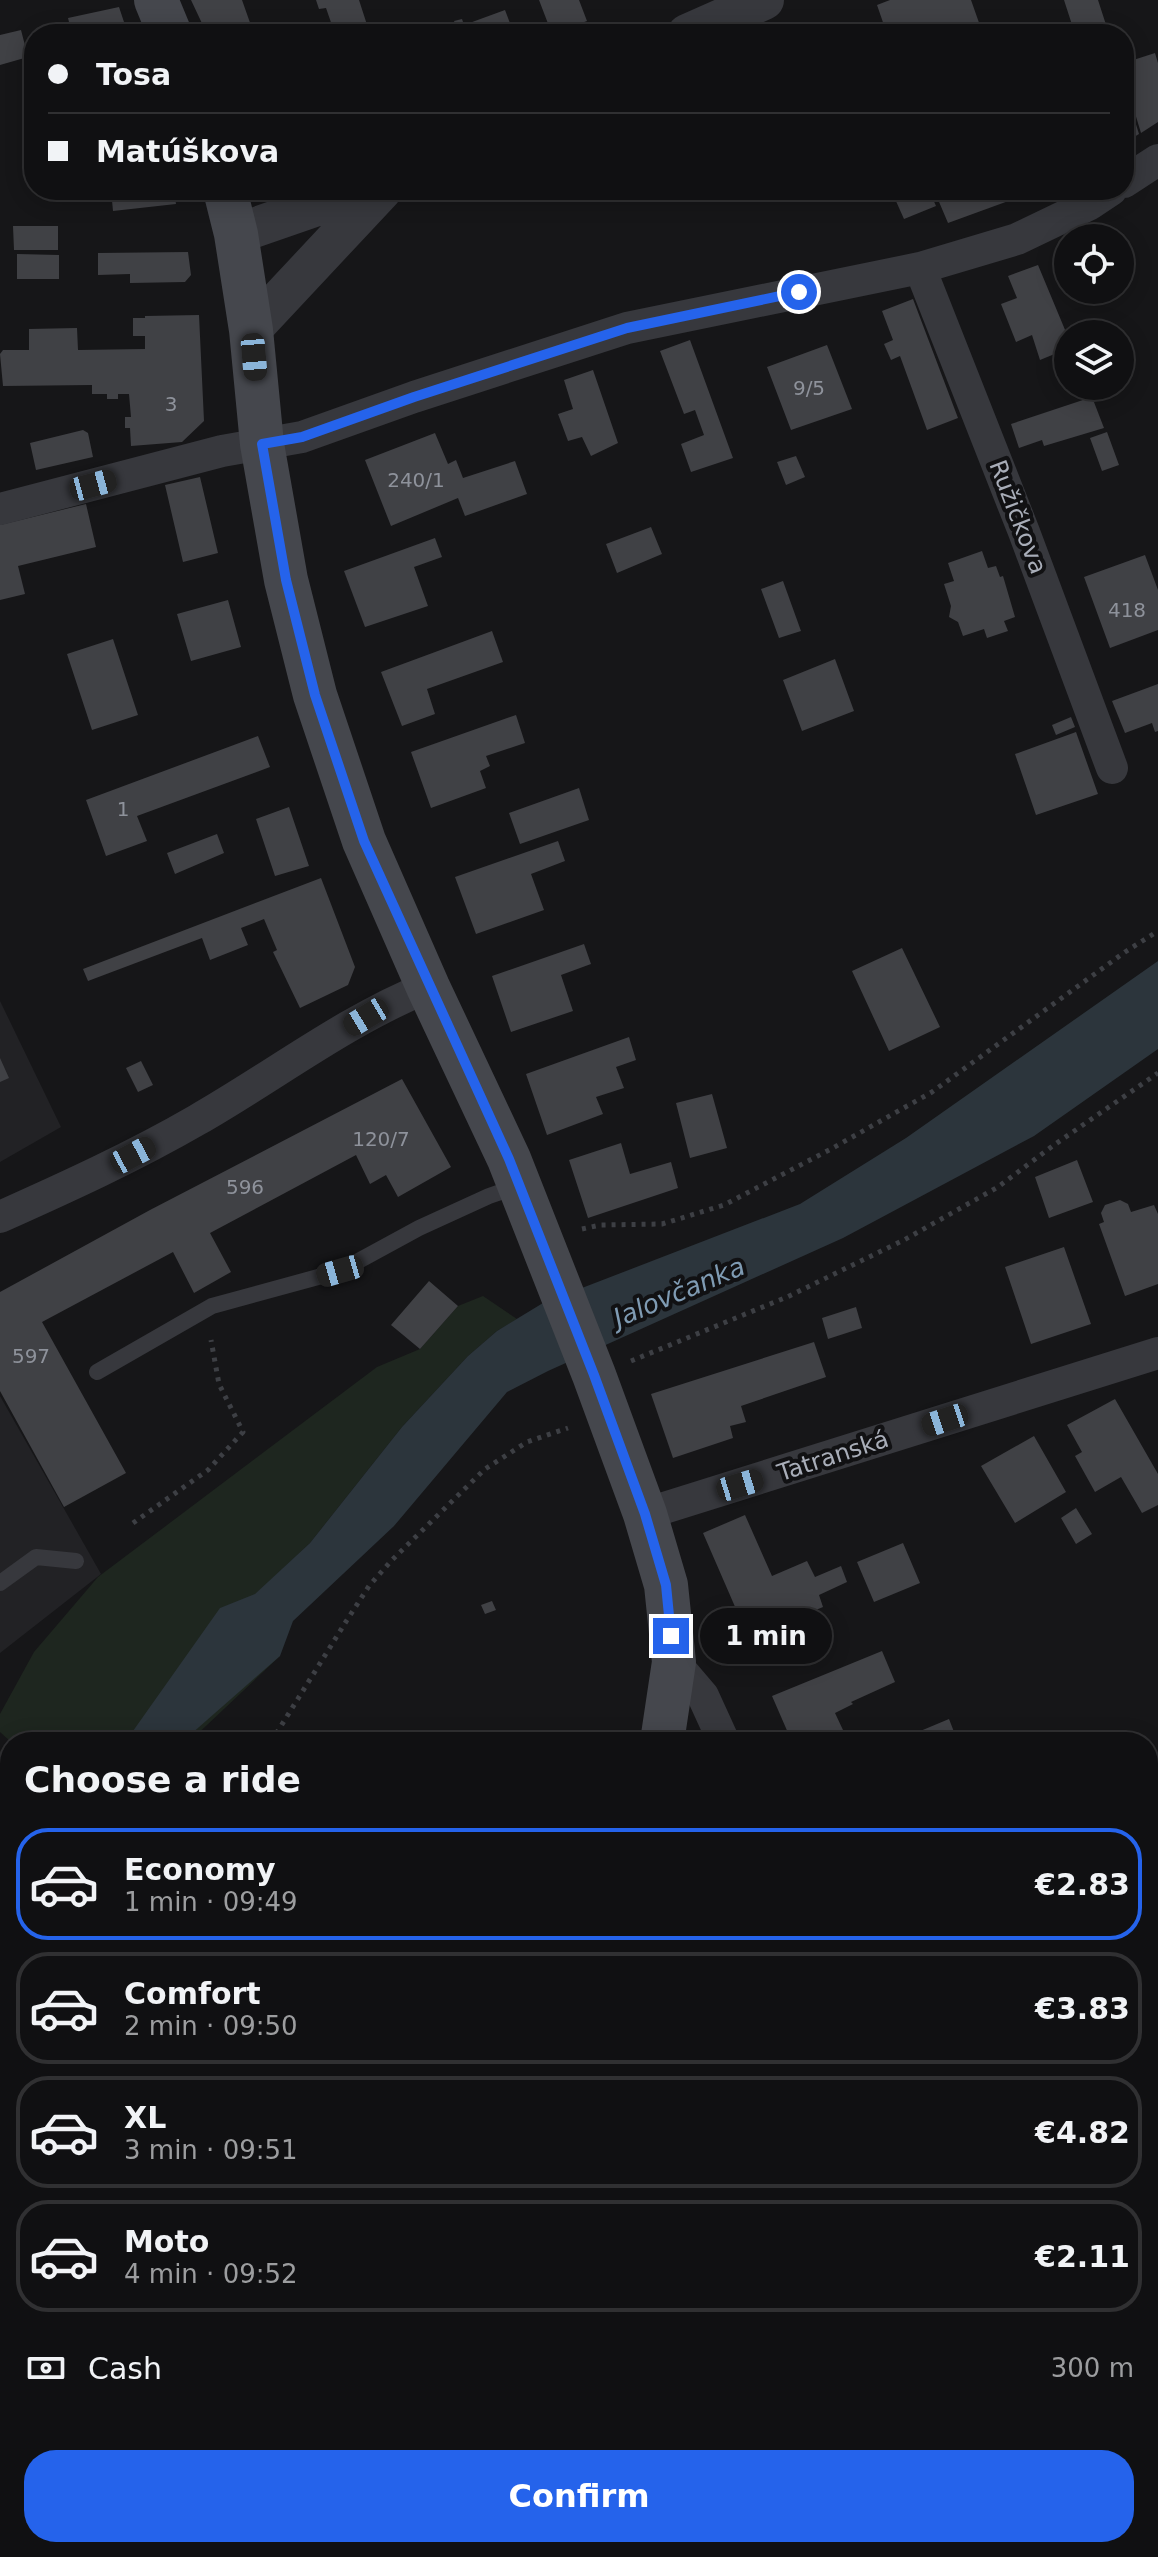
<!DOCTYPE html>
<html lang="en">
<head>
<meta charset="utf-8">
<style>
  :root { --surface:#101012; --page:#19191b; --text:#f1f3f6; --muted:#9c9d9f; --line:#303032; --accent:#2563eb }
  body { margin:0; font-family:"DejaVu Sans",sans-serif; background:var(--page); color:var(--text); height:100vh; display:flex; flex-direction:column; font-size:30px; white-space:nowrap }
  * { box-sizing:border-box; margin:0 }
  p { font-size:26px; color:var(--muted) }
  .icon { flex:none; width:44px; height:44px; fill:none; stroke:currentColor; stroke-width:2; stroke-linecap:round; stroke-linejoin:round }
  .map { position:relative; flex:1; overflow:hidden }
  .sheet { position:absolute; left:0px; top:1732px; width:1158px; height:826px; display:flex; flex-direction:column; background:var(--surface); border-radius:32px 32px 0 0; box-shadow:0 4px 20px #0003,0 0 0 2px var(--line) }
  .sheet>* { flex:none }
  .hud { position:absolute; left:24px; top:24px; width:1110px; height:176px; border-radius:32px; box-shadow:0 4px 20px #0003,0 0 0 2px var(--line); display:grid; align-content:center; height:176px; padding:0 24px; background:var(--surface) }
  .tools { position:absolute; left:1054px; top:224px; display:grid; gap:16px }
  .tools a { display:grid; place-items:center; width:80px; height:80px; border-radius:50%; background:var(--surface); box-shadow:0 4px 20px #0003,0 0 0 2px var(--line); font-size:40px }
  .end { position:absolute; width:36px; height:36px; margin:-18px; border:10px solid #2563eb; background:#fff; box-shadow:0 0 0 4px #fff }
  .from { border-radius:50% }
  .bubble { position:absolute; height:56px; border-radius:28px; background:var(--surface); box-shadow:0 4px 20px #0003,0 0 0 2px var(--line); font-size:26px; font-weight:700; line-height:56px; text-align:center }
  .car { position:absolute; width:24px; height:48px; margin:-24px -12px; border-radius:10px; box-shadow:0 0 6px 2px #0007; background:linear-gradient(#222 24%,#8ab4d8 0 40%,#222 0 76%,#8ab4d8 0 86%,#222 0) }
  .hud b { display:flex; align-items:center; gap:28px; height:76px; font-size:30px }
  .hud b+b { border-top:2px solid var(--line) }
  .hud i { width:20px; height:20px; background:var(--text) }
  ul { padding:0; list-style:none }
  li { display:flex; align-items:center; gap:24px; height:112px; margin:0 16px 12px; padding:0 8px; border:4px solid var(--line); border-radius:32px }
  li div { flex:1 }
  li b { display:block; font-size:30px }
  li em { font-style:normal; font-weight:700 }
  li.active { border-color:var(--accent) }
  li>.icon { width:72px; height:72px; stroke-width:1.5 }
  h2 { padding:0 24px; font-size:36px; line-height:96px }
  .pay { display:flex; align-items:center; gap:20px; height:88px; padding:0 24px; font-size:30px }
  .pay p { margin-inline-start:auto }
  .primary-button { display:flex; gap:16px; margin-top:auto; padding:16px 24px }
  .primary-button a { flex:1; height:92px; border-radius:32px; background:var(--accent); color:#fff; font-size:32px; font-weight:700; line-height:92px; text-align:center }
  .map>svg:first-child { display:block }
  .built { fill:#222225 }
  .green { fill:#1e261f }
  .water { fill:#2c353c }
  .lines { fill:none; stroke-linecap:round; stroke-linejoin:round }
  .stream { stroke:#2c353c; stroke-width:12 }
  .building { fill:#404145 }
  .path { stroke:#3d3f44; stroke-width:5; stroke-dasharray:4 6; stroke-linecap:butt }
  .service { stroke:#37383d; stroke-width:16 }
  .minor { stroke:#37383d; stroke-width:32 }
  .tertiary { stroke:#37383d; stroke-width:40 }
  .secondary { stroke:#45474d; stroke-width:44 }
  .rail { stroke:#4a4c52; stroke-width:6; stroke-dasharray:10 8; stroke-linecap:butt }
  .route { stroke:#2563eb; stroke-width:10 }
  .labels { text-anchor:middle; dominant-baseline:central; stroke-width:8; stroke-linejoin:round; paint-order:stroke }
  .number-label { font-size:20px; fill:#8e929b }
  .street-label { font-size:24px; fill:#a8adb8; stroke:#111113 }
  .water-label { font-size:26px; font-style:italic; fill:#7f9bb3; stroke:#111113 }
</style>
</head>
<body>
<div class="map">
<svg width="1158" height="2557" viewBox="0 0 1158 2557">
  <rect width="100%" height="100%" fill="#161618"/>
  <!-- built -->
  <path class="built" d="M0,1001L61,1127L0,1162Z
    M0,1396L101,1574L0,1653Z"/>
  <!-- green -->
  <path class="green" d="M483,1296L517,1319L497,1331L468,1356L402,1427L310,1543L255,1595L221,1608L280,1656L189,1742H11L0,1732V1714L34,1652L98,1577L377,1367L420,1349L458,1306Z
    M1148,2441L1158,2449V2557H1063L1051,2548H1148Z"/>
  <!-- water -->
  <path class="water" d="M1158,961V1049L1034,1136L843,1238L548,1371L507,1392L394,1526L293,1621L280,1656L182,1742H122L133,1731L220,1608L255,1594L310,1543L402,1427L468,1356L497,1331L543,1303L800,1204L906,1138Z
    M10,1826V1899L0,1902V1829Z"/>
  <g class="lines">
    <!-- stream -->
    <path class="stream" d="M1148,2291L1158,2289
      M1148,2512L1158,2518"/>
  </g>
  <!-- building -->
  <path class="building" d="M191,0H242L254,34H207Z
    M316,0H359L370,34H335L326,8L319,9Z
    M539,0H579L587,21L552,34Z
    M890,0H971L983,34H930L927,25L902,34H887L877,5Z
    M1064,0H1098L1109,34H1075Z
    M119,7L128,34H72L68,18Z
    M505,10L514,34H459L454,21L462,19L464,25Z
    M852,22L857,34H822L840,24Z
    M21,30L28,57L0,65V35Z
    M1155,53L1158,63V122L1141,133L1124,77V63Z
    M1124,86L1139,134L1124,143Z
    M111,190H174L176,204L113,211Z
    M891,190H929L936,206L904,219Z
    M934,190H1039L948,223Z
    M13,226H58V250H14Z
    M188,252L191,275L185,282L130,283V274L98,275V253Z
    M17,254L59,255V279H17Z
    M1038,265L1068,337V380L1057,353L1040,360L1032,335L1016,342L1001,304L1017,298L1008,276Z
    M913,299L958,418L927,430L900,356L891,360L884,344L893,340L882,311Z
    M199,315L204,421L182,442L131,446L130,428H125V417H131L129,394H118V399H107V394H92V385L3,386L0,354L3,350H29V329L77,328L78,350L145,349V336H133V318H145V316Z
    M690,340L733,458L691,472L681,444L704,435L695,410L684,414L660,351Z
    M827,345L852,409L791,430L767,367Z
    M593,370L618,443L591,456L582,437L568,441L558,414L573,409L564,380Z
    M1092,397L1104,428L1044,446L1042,440L1019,448L1011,424Z
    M83,430L88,433L93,457L36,470L30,443Z
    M1107,432L1119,465L1102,471L1090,438Z
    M435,433L448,464L456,460L463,478L515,461L527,494L465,516L458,498L391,526L365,460Z
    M796,456L805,477L786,485L777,462Z
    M200,477L218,553L183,562L165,485Z
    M86,504L96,547L18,566L25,594L0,600V525Z
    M651,527L662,554L617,573L606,544Z
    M435,538L442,557L414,567L428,606L365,627L344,571Z
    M982,551L988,568L996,566L1000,577L1003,576L1015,617L1004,621L1008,631L987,638L984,629L963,636L958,622L949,617L951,606L944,584L954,581L948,563Z
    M1145,555L1158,590V630L1110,648L1084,577Z
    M783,581L801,631L779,638L761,589Z
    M228,600L241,647L191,661L177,614Z
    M492,631L503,662L427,689L435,714L402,726L381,672Z
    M113,639L138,715L92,730L67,654Z
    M835,659L854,711L802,731L783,680Z
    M1158,684V731L1155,732L1152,723L1125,733L1112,701Z
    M516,715L525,743L486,756L490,766L480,771L486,788L431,808L411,752Z
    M1071,717L1075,727L1056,735L1052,725Z
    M1076,732L1098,794L1036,815L1015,754Z
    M258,736L270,767L137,816L147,841L106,856L86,800Z
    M579,788L589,820L520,844L509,813Z
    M289,807L309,866L275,876L256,819Z
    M217,834L224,853L175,874L167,853Z
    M558,841L565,861L531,874L544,910L476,934L455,877Z
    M321,878L355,967L348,985L300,1008L273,952L277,950L264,919L241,928L248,945L210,960L202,938L88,981L83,969Z
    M584,944L591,964L561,975L573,1011L511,1032L492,976Z
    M902,948L940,1027L889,1051L852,971Z
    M629,1037L636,1060L616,1067L624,1088L596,1097L603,1114L547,1135L526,1074Z
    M0,1058L9,1078L0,1082Z
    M141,1061L153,1085L138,1092L126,1068Z
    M402,1079L451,1167L398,1197L386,1175L370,1184L356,1155L210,1233L231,1272L194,1293L173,1252L42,1322L126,1473L64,1507L0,1391V1292L150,1210Z
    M712,1094L727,1148L690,1158L676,1103Z
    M621,1143L630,1174L671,1162L678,1188L588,1218L569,1160Z
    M1077,1160L1093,1202L1049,1218L1035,1177Z
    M1120,1200L1128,1204L1131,1212L1154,1205L1158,1214V1284L1125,1296L1099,1224L1104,1222L1101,1213L1105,1205Z
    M1064,1247L1091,1324L1031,1344L1005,1267Z
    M429,1281L458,1306L420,1349L391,1325Z
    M856,1307L862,1328L828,1339L822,1318Z
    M814,1342L826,1377L741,1406L746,1422L730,1426L733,1438L673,1458L651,1394Z
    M1115,1399L1158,1474V1505L1142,1513L1121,1477L1095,1492L1075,1456L1082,1452L1067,1425Z
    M1034,1436L1066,1492L1015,1523L981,1466Z
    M1076,1508L1092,1534L1076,1544L1061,1518Z
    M745,1515L772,1576L807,1561L815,1577L841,1566L847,1582L819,1595L823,1607L780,1625L790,1649L759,1662L703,1533Z
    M903,1543L920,1583L874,1602L857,1562Z
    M492,1601L496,1610L485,1614L481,1605Z
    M882,1651L895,1682L851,1702L853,1704L835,1713L843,1730L815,1742H792L772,1696Z
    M949,1719L958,1742H894Z
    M1158,1769V1794L1156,1795L1148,1782V1775Z
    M1158,2077V2145L1148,2126V2091L1155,2087L1153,2080Z
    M0,2378L10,2380V2444L0,2442Z
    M0,2514L10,2517V2548H61L68,2557H0Z
    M153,2548H313V2557H153Z"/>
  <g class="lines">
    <!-- path -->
    <path class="path" d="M582,1229L600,1225L662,1224L724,1205L831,1149L932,1092L1125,952L1158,931
      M631,1361L787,1297L904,1240L998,1187L1054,1145L1158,1073
      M133,1523L208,1470L243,1432L219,1384L211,1340
      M271,1742L347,1620L369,1586L392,1560L485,1469L527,1442L568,1428
      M0,2070L10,2068
      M1148,2428L1158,2436"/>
    <!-- service -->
    <path class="service" d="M97,1372L212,1306L340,1271L419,1228L489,1196L518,1186
      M0,1583L36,1557L76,1561"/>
    <!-- minor -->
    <path class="minor" d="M1124,182L1158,160
      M1111,190L1090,204L1017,239L920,268L1024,532L1112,768
      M0,509L222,451L302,437L414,397L627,328L920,268
      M0,1217C67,1187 133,1157 197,1120C274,1076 346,1020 428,987
      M645,1514L1158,1353
      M674,1662L703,1696L724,1742
      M1148,2246H1158"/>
    <!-- tertiary -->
    <path class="tertiary" d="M687,34L764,0
      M236,234L363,190
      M251,330L382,190"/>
    <!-- secondary -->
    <path class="secondary" d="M156,0L170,34
      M225,190L236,234L251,330L262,444L286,580L315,695L364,841L428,987L509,1159L594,1375L645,1514L666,1585L674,1662L662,1742
      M444,2557V2548"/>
    <!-- rail -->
    <path class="rail" d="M0,2183L10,2186
      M0,2216L10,2218
      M882,2548L900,2557
      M950,2548L968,2557"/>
  </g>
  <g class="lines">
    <!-- route -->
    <path class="route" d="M671,1636L666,1585L645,1514L594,1375L509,1159L364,841L315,695L286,580L262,444L302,437L414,397L627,328L799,292"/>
  </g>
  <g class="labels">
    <!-- number labels -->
    <g class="number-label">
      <text x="809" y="388">9/5</text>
      <text x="171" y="404">3</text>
      <text x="416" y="480">240/1</text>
      <text x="1127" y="610">418</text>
      <text x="123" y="809">1</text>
      <text x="381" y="1139">120/7</text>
      <text x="245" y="1187">596</text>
      <text x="31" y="1356">597</text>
    </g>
    <!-- street labels -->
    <g class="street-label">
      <text transform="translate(1018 517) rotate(69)">Ružičkova</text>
      <text transform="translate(833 1456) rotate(-18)">Tatranská</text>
    </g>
    <!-- water labels -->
    <g class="water-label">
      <text transform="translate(679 1292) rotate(-23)">Jalovčanka</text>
    </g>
  </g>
</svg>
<div class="tools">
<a><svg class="icon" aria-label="locate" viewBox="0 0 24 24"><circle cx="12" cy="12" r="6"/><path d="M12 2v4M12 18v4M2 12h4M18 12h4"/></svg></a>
<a><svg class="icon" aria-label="layers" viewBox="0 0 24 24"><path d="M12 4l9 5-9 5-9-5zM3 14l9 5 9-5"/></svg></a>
</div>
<i class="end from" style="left:799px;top:292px"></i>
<i class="end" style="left:671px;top:1636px"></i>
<div class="bubble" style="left:700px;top:1608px;width:132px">1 min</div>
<i class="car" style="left:254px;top:357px;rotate:175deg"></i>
<i class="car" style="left:93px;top:485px;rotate:75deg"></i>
<i class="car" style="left:366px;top:1017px;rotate:239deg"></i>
<i class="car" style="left:133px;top:1155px;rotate:62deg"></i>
<i class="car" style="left:340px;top:1271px;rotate:254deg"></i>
<i class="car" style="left:945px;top:1420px;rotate:252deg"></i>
<i class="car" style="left:740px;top:1485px;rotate:73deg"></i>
<div class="hud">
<b><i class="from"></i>Tosa</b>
<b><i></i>Matúškova</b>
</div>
<section class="sheet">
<h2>Choose a ride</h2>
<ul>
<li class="active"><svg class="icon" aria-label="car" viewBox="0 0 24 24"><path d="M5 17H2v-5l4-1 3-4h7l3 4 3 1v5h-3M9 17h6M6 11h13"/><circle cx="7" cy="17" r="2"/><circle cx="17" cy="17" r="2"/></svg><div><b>Economy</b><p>1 min · 09:49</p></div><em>€2.83</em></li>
<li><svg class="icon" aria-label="car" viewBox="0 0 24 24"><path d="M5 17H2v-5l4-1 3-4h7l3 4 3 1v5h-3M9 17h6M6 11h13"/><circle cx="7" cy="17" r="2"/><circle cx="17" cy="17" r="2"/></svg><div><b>Comfort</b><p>2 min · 09:50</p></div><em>€3.83</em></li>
<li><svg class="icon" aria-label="car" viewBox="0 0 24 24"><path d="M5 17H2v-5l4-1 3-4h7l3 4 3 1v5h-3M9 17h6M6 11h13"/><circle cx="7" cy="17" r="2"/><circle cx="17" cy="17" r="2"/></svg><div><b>XL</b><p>3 min · 09:51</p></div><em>€4.82</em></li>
<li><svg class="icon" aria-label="car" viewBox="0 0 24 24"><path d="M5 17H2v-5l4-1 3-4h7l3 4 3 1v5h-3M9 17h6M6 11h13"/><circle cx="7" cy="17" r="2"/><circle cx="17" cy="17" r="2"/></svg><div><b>Moto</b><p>4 min · 09:52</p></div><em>€2.11</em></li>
</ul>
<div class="pay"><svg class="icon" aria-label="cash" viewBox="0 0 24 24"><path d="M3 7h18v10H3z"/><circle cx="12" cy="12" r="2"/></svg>Cash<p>300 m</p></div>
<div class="primary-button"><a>Confirm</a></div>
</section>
</div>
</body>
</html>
